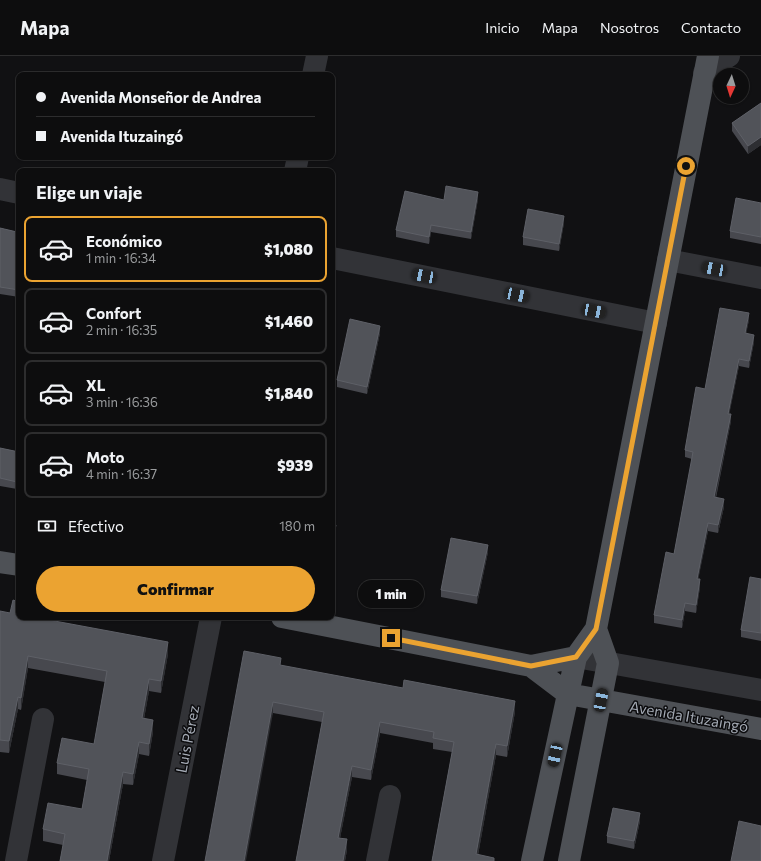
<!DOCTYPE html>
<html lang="es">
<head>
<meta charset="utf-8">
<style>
  :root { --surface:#0d0d0e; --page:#1b1b1c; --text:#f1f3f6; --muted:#9a9c9e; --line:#2d2d2e; --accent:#eba331 }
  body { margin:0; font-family:Commissioner,sans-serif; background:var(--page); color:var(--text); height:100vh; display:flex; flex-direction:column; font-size:15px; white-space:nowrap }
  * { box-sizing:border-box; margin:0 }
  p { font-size:13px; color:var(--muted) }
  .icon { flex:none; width:22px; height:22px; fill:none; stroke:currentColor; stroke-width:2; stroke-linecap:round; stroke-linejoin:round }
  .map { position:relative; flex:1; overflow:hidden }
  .panel { position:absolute; left:16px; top:112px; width:319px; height:452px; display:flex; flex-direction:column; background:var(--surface); border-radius:8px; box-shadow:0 1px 3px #0004,0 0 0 1px var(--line) }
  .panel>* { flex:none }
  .banner { position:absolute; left:16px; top:16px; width:319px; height:88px; border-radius:8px; box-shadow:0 1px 3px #0004,0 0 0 1px var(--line); display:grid; align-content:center; height:88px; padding:0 20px; background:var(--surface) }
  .needle { width:26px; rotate:184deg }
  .fabs { position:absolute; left:713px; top:12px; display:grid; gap:8px }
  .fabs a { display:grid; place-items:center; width:36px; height:36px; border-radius:50%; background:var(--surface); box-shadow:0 1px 3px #0004,0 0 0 1px var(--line); font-size:20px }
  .end { position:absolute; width:18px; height:18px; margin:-9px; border:5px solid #eba331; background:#111; box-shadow:0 0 0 2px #111 }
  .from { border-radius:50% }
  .bubble { position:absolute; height:28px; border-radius:14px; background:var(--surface); box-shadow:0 1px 3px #0004,0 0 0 1px var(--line); font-size:13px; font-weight:800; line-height:28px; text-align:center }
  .car { position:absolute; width:12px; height:24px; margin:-12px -6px; border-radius:5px; box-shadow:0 0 3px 1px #0007; background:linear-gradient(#222 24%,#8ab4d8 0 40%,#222 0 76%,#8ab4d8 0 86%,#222 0) }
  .banner b { display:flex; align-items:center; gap:14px; height:38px; font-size:15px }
  .banner b+b { border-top:1px solid var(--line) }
  .banner i { width:10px; height:10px; background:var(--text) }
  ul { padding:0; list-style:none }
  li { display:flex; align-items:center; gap:12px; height:66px; margin:0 8px 6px; padding:0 12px; border:2px solid var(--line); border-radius:8px }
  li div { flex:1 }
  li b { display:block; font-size:15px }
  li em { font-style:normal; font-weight:800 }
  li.selected { border-color:var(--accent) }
  li>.icon { width:36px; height:36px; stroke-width:1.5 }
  h2 { padding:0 20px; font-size:18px; line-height:48px }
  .pay { display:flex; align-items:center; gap:10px; height:44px; padding:0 20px; font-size:15px }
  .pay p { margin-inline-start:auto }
  .cta { display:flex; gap:8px; margin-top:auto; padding:8px 20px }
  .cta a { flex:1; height:46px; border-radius:24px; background:var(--accent); color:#111; font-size:16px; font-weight:800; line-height:46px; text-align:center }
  header { display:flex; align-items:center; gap:24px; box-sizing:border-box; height:56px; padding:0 20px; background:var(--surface); border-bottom:1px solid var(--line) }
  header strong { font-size:19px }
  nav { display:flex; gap:22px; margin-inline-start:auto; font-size:14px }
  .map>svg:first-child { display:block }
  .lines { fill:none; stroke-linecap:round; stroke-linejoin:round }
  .minor { stroke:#323337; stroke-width:22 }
  .major { stroke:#4e5156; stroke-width:22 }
  .wall { fill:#47484e }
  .shaded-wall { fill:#2d2e32 }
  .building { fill:#515359; stroke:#5e6067 }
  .route { stroke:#eba331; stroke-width:5 }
  .labels { text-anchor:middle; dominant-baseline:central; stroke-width:3; stroke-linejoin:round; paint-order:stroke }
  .street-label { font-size:15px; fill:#a3a9b3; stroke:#0c0c0e }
</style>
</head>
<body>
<header>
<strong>Mapa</strong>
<nav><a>Inicio</a><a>Mapa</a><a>Nosotros</a><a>Contacto</a></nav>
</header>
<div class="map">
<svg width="761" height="805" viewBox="0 0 761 805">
  <rect width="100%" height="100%" fill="#111113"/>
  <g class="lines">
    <!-- minor -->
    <path class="minor" d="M704,17L729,0
      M313,19L317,0
      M295,115L298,101
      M0,133L19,137
      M332,202L656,267
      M668,204L761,222
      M576,601L761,634
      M16,805L43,663
      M163,805L211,561
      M377,805L390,740"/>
    <!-- major -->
    <path class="major" d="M0,506L19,509
      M282,561L531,610L576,601
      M531,610L568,638L761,673
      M532,805L576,601L596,573L708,0
      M569,805L608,607L596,573"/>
  </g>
  <!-- wall -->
  <path class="wall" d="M761,47V89L748,98L732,75V67Z
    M478,143L471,183L431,176L429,188L396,181V174L444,144Z
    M761,147V188L730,182V175Z
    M564,167L559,195L523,189V181Z
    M0,172L17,176L19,174V241L0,238Z
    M749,264L746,277L754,286L749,312L739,310L729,358L731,365L716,442L724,451L718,477L708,475L698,523L700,531L696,557L685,555L682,572L654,567V559L674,498L692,403L685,401V394Z
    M380,277L367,338L337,331V324Z
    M0,392L19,396V425L17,433L0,430Z
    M488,496L477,548L441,541V534Z
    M761,523V585L741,581V574Z
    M0,555L19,561H35V562L168,598L161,637L149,635L144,663L153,676L149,700L139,698L133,729L123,728L109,805H60L63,789L43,785V773L82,753L87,724L57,718V707L94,688L105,626L28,612L21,654L18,653L9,697L0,696Z
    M281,610L515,656L507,701L496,699L478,799L494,805H432L452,696L433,693V687L380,677L371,724L352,721L340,782L347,794L345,805H296L322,666L273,657L205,805Z
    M640,765L634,793L607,787V780Z"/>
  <!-- shaded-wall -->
  <path class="shaded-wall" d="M761,81V89L748,98V90Z
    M478,136V143L471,183V176Z
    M564,160V167L559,195V188Z
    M431,169V176L429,188V181Z
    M749,257V264L745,284V277Z
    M380,270V277L367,338V331Z
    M754,279V286L749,312V305Z
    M739,303V310L728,365V358Z
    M731,358V365L714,449V441Z
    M19,418V425L17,433V426Z
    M724,443V451L718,477V469Z
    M708,467V475L697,530V523Z
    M336,469V476L332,495V487Z
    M488,489V496L477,548V540Z
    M700,523V531L696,557V549Z
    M685,547V555L682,572V564Z
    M168,586V598L161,637V625Z
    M28,600V612L21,654V642Z
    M149,623V635L142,674V662Z
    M18,641V653L9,697V685Z
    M515,645V656L507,701V690Z
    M273,646V657L246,805H244Z
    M153,664V676L149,700V688Z
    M380,666V677L371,724V714Z
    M139,686V698L133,729V718Z
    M496,688V699L477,805L476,798Z
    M352,710V721L338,793V782Z
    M123,716V728L109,805H107Z
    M640,757V765L634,793V785Z
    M347,783V794L345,805H343Z"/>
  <!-- building -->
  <path class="building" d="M761,47V81L748,90L732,67Z
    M446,130L478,136L471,176L431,169L429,181L396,174L405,135L444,144Z
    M736,142L761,147V181L730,175Z
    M528,153L564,160L559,188L523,181Z
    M0,172L17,176L18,174H19V234L0,231Z
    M720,252L749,257L745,277L754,279L749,305L739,303L728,358H731L714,441L724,443L718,469L708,467L697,523H700L696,549L685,547L682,564L654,559L666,496L674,498L693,396L685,394L696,331L705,333Z
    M350,263L380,270L367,331L337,324Z
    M0,392L19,396V418L17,426L0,422Z
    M332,468L336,469L332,487Z
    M451,482L488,489L477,540L441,534Z
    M750,521L761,523V577L741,574Z
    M13,544L19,546V561H33L168,586L161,625L149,623L142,662L153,664L149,688L139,686L133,718L123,716L107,805H60L65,778L43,773L48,747L82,753L89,713L57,707L62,682L94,688L107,615L28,600L21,642L18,641L9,685L0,684V555L10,557Z
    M244,595L281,602L280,609L403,632L404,624L515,645L507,690L496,688L476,798L494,802V805H432L454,686L433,682L434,676L380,666L371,714L352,710L338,782L347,783L343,805H296L324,656L273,646L244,805H205Z
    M613,752L640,757L634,785L607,780Z
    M739,765L761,770V805H731Z"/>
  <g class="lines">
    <!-- route -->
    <path class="route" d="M391,582L531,610L576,601L596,573L686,110"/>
  </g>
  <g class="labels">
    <!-- street labels -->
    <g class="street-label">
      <text transform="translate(689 660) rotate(10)">Avenida Ituzaingó</text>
      <text transform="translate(187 683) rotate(-79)">Luis Pérez</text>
    </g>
  </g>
</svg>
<div class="fabs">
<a><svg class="needle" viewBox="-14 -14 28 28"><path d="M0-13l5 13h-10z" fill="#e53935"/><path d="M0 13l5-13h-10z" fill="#9a9c9e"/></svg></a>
</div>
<i class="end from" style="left:686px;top:110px"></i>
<i class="end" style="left:391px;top:582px"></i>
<div class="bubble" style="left:358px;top:524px;width:66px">1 min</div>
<i class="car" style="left:714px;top:213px;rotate:281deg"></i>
<i class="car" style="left:424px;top:220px;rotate:281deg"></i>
<i class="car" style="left:517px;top:239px;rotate:102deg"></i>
<i class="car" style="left:594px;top:255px;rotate:101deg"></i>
<i class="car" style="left:601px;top:644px;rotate:11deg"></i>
<i class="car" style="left:555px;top:699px;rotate:192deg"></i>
<div class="banner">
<b><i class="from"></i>Avenida Monseñor de Andrea</b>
<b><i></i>Avenida Ituzaingó</b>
</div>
<section class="panel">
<h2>Elige un viaje</h2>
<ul>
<li class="selected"><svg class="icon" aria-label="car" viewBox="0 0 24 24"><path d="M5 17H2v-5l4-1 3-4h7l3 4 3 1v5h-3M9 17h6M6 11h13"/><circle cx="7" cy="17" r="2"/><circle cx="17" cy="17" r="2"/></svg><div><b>Económico</b><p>1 min · 16:34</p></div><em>$1,080</em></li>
<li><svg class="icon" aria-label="car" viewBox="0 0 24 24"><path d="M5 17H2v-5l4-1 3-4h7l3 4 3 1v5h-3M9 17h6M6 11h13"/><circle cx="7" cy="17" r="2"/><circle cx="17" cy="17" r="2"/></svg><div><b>Confort</b><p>2 min · 16:35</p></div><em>$1,460</em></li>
<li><svg class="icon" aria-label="car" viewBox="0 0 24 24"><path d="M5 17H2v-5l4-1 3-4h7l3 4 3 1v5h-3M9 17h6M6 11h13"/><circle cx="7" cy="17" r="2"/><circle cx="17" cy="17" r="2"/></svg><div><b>XL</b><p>3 min · 16:36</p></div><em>$1,840</em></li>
<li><svg class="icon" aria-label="car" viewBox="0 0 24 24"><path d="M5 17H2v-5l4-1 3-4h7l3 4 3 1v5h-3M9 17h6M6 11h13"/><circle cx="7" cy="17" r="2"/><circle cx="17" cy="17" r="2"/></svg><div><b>Moto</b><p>4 min · 16:37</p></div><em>$939</em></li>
</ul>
<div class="pay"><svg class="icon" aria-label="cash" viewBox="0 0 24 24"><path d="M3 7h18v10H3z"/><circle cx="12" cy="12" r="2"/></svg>Efectivo<p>180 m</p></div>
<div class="cta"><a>Confirmar</a></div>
</section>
</div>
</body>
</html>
